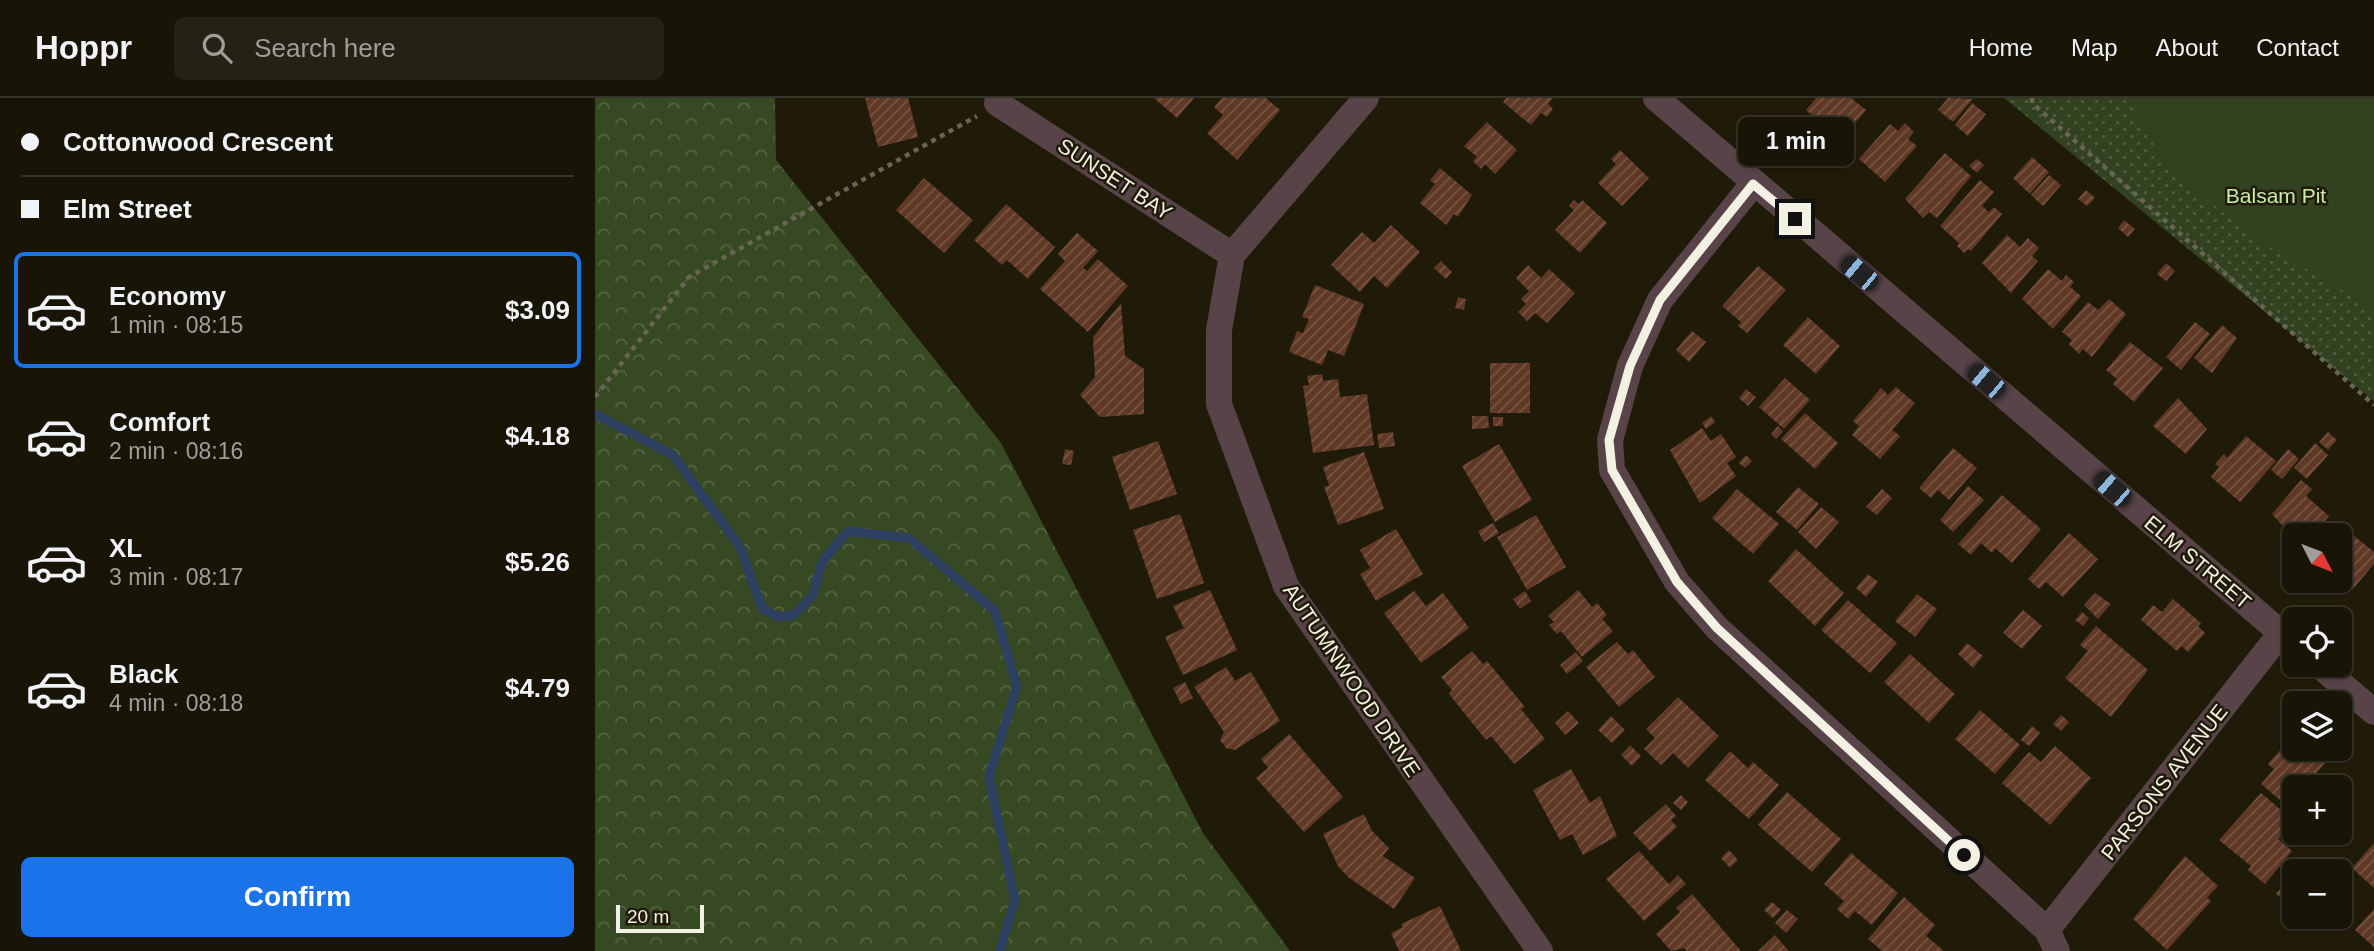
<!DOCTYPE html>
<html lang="en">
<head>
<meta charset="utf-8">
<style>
  :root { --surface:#181406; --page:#252114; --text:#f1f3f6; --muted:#9f9e9b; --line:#363328; --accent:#1a73e8 }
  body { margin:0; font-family:Helvetica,sans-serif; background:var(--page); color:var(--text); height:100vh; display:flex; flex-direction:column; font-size:26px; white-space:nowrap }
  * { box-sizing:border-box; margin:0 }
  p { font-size:23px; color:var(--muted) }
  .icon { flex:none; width:38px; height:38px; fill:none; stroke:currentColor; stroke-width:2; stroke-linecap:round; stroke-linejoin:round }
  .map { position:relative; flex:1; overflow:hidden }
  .panel { display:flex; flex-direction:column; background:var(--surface); width:595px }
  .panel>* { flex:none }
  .banner { display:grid; align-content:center; height:154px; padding:0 21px; background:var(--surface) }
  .needle { width:46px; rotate:132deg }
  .fabs { position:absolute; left:1687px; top:425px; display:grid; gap:14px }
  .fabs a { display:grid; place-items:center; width:70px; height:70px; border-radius:10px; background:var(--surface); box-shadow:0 2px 5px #0004,0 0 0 2px var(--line); font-size:35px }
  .scale { position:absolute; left:21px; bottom:18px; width:88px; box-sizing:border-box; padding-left:7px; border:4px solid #f3f0e4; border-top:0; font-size:19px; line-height:24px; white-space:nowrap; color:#f3f0e4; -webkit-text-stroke:5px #201b08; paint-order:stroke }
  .end { position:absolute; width:32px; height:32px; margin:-16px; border:9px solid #f3f0e4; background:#111; box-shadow:0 0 0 4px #111 }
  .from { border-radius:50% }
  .bubble { position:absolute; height:49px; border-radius:10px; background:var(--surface); box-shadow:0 2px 5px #0004,0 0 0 2px var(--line); font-size:23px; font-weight:800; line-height:49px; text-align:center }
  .car { position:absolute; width:21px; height:42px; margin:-21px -10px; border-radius:9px; box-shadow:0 0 5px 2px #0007; background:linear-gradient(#222 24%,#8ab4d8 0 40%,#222 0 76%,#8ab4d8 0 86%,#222 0) }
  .banner b { display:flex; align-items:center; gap:24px; height:66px; font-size:26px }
  .banner b+b { border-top:2px solid var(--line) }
  .banner i { width:18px; height:18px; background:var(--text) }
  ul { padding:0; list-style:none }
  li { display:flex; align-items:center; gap:21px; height:116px; margin:0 14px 10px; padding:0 7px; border:4px solid transparent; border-radius:10px }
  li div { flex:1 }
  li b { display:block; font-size:26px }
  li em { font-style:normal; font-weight:800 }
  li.on { border-color:var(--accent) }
  li>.icon { width:63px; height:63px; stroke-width:1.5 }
  .action { display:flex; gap:14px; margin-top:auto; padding:14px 21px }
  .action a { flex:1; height:80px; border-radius:10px; background:var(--accent); color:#fff; font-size:28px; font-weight:800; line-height:80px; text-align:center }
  header { display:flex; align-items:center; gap:42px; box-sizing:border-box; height:98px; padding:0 35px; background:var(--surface); border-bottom:2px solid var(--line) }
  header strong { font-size:33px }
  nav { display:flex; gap:38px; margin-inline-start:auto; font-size:24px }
  .search { width:490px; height:63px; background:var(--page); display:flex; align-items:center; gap:18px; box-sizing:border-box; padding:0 24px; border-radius:10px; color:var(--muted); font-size:26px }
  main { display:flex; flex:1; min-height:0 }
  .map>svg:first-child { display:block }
  .green { fill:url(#green-dots) }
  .forest { fill:url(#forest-crowns) }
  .pitch { fill:#324220 }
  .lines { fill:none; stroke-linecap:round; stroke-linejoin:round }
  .stream { stroke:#2e4062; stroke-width:9 }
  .building { fill:url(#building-hatch) }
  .path { stroke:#696554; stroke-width:4.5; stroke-dasharray:5 5; stroke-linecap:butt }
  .street { stroke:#574348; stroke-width:26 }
  .route { stroke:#f3f0e4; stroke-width:9 }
  .labels { text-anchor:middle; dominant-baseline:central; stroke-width:5; stroke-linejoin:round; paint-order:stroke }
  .street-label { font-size:21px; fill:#f3f0e4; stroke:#201b08 }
  .park-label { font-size:21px; fill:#c9eba9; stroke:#201b08 }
</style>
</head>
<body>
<header>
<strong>Hoppr</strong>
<div class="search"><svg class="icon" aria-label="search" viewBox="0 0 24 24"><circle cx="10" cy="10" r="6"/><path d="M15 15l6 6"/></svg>Search here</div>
<nav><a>Home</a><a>Map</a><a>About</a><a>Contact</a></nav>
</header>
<main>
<section class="panel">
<div class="banner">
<b><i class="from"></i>Cottonwood Crescent</b>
<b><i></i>Elm Street</b>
</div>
<ul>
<li class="on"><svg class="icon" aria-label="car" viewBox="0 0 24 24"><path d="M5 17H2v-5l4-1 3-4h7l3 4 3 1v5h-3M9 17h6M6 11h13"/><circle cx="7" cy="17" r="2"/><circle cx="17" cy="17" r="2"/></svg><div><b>Economy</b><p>1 min · 08:15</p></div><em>$3.09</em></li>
<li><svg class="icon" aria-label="car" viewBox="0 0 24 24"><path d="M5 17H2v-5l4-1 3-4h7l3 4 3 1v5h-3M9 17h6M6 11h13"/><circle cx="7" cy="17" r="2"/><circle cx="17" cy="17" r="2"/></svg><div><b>Comfort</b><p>2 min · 08:16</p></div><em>$4.18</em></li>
<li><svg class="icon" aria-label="car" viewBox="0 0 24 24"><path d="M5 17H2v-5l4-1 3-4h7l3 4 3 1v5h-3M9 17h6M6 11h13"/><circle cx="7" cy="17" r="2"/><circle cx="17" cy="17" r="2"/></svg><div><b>XL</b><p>3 min · 08:17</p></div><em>$5.26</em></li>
<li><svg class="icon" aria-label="car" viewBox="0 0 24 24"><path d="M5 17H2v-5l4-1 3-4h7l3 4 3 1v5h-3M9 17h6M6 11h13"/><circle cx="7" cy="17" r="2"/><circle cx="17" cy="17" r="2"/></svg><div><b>Black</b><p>4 min · 08:18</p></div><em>$4.79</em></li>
</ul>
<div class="action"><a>Confirm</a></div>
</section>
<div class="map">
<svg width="1779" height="853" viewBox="0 0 1779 853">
  <defs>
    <pattern id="green-dots" width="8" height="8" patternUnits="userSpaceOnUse" patternTransform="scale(1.75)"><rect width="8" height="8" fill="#324220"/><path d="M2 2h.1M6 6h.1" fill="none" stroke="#505e40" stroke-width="1.8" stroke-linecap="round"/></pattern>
    <pattern id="forest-crowns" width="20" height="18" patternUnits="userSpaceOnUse" patternTransform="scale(1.75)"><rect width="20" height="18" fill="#374923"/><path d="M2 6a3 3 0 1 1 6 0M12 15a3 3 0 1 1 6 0" fill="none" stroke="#546443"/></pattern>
    <pattern id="building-hatch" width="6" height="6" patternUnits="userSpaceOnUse" patternTransform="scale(1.75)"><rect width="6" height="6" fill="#603826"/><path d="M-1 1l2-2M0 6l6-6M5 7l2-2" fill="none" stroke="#775545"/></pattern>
  </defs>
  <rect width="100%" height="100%" fill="#201b08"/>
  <!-- green -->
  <path class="green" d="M1409,0H1779V303Z"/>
  <!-- forest -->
  <path class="forest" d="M0,0H180L181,62L406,345L608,735L695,853H0Z"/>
  <!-- pitch -->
  <path class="pitch" d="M1532,0H1779V211L1660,141L1571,67Z"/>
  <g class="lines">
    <!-- stream -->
    <path class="stream" d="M0,316L78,357L145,449L167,510L183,519L199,517L218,497L227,464L253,433L314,440L400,513L422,588L394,679L420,802L405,853"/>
  </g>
  <!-- building -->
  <path class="building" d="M270,0H313L323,39L283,49Z
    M559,0H599L582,20Z
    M627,0H671L685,12L642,62L612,35L628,17L619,9Z
    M911,0H958L953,6L958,11L952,19L946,15L936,27L908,4Z
    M1221,0H1256L1271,12L1242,46L1221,28L1225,24L1211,12Z
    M1353,0L1378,1L1358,24L1343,12Z
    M1377,5L1391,16L1373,38L1360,27Z
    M892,24L922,52L900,76L890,66L886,71L878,63L882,59L869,48Z
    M1310,25L1319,34L1313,41L1322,48L1290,84L1264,61L1295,26L1303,33Z
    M1025,52L1054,80L1027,108L1003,85L1021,66L1016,61Z
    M1350,55L1376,78L1342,120L1334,114L1328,120L1310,101Z
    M1437,59L1454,74L1435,96L1418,80Z
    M1382,61L1389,67L1382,75L1374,68Z
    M845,70L877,97L863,119L859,116L851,127L825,105L840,86L835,82Z
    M1454,77L1466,87L1448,108L1436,97Z
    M329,80L378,122L349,155L301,112Z
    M1385,82L1399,94L1387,108L1394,114L1399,109L1407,116L1376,153L1373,151L1369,155L1362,148L1364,145L1345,128Z
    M1491,92L1500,100L1492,108L1483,101Z
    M979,102L984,106L987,102L1012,125L985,155L960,132L979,112L974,108Z
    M411,106L460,149L433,181L412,162L407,167L379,142Z
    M1529,122L1540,131L1533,139L1523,130Z
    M796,127L825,154L792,190L779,178L765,194L736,167L767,134L779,145Z
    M482,135L503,153L488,170L492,173L503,161L533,188L493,234L445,191L470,163L463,156Z
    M1412,137L1425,149L1433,140L1444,150L1437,158L1443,163L1416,195L1387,165Z
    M846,163L857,174L851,181L839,170Z
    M1571,165L1580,173L1571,183L1562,176Z
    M933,167L946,180L954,171L980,195L952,225L940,215L932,223L923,214L931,206L926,201L934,193L921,180Z
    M1163,168L1191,192L1152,235L1143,228L1146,224L1127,208Z
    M1453,171L1467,183L1471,177L1479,184L1475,189L1486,198L1458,231L1427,201Z
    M720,187L769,206L749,258L733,252L727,267L694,254L702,233L708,235L714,221L707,219Z
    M863,199L871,201L869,212L860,210Z
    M1514,201L1531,216L1497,259L1488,251L1484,256L1474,246L1477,242L1467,234L1493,204L1503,212Z
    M526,205L530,258L549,271V316L505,319L485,297L500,279L498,239Z
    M1213,219L1245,248L1221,276L1188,247Z
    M1600,224L1615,236L1586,272L1571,259Z
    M1627,227L1642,240L1617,275L1599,260Z
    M1097,233L1111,244L1094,264L1081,252Z
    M1535,244L1568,270L1539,304L1518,286L1522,281L1511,272Z
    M895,265H935V315H895Z
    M727,276L728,283L743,281L745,299L772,296L779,347L718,355L708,288L714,287L712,278Z
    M1190,280L1215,302L1189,331L1164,309Z
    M1301,289L1320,305L1297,332L1305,338L1285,361L1257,337L1264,328L1258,323L1286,290L1293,297Z
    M1151,291L1161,299L1153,308L1144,300Z
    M1583,300L1612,331L1591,356L1558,328Z
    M1210,315L1243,345L1220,371L1186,341Z
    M877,318H893L894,330L877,331Z
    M1116,318L1120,324L1111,331L1107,325Z
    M898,319H908V328H898Z
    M1183,328L1188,333L1181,341L1176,336Z
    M1107,330L1116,343L1126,336L1141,359L1132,365L1141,378L1105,405L1075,352Z
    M798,334L800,348L784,350L782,336Z
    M1733,334L1742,342L1733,352L1724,344Z
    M1651,338L1681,363L1645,404L1616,379L1624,369L1620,366L1629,356L1632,360Z
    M563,343L582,396L535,412L517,359Z
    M1720,345L1733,357L1712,381L1699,370Z
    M904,346L937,402L900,424L867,368Z
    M1358,350L1382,370L1354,402L1343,392L1336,400L1324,390Z
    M470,351L479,353L476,367L467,366Z
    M1693,351L1704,361L1687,381L1676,372Z
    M769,354L789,411L743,427L729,389L734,387L728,369Z
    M1151,357L1157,363L1150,370L1144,365Z
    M1706,382L1717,391L1711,398L1734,418L1718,438H1699V440L1677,416Z
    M1373,388L1389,402L1358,434L1345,422Z
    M1203,389L1224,406L1202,432L1181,414Z
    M1142,391L1184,426L1158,456L1117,420Z
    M1287,391L1297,400L1282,417L1271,409Z
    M1407,397L1446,431L1417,465L1400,450L1397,455L1386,445L1376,457L1363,446Z
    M1226,409L1244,424L1221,451L1203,434Z
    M585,416L609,485L562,501L538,432Z
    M941,417L971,469L932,492L902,439Z
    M898,425L904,435L889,444L883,433Z
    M801,431L828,476L781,503L765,476L775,470L765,452Z
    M1753,433L1779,454V466L1757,492L1741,483H1745V443Z
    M1474,435L1503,461L1468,499L1451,484L1444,491L1433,481Z
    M1201,451L1249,495L1220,528L1173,483Z
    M1273,476L1283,484L1271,499L1261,490Z
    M615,492L642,552L588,577L570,539L589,530L578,508Z
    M983,492L997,509L1002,505L1012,517L1007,521L1018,533L987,559L966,533L962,536L954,527L959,524L953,518Z
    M819,493L831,508L848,495L874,530L826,565L789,515Z
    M930,493L936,503L925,511L918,501Z
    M1500,495L1516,506L1503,521L1489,507Z
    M1322,496L1342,511L1320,539L1300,523Z
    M1578,501L1606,525L1603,528L1610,535L1593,554L1587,548L1582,553L1546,522L1558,507L1567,514Z
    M1253,502L1302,545L1275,575L1226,532Z
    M1428,512L1447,528L1427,551L1408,535Z
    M1487,514L1494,520L1488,528L1480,522Z
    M1501,528L1553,572L1516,619L1470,580L1493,553L1485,547Z
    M1022,544L1033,556L1038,552L1060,579L1024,609L991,569Z
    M1372,545L1388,558L1378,570L1363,556Z
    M877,553L888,566L892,563L930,609L926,611L950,641L919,666L896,638L891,642L854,596L857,592L846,579Z
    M981,554L988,563L972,576L965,567Z
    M1315,556L1360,596L1334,625L1289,584Z
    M631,569L640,583L656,574L685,623L640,652L631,650L625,642L629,634L599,589Z
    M590,584L598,600L586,606L578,590Z
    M1083,599L1124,638L1093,670L1078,655L1066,667L1049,651L1060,640L1051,631Z
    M1385,612L1425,647L1400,676L1360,641Z
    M973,613L984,625L970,637L960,625Z
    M1466,617L1474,624L1466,633L1458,626Z
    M1016,618L1030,632L1017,645L1003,632Z
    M1437,628L1445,635L1434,648L1426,642Z
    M694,636L748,699L709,734L661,680L673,670L666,661Z
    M1699,636V651H1716L1731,664L1719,677L1723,681L1716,690H1699L1697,712L1666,686L1679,671L1673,666Z
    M1035,647L1046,658L1037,668L1026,657Z
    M1460,648L1496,680L1455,727L1407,685L1434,654L1446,664Z
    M1135,653L1153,670L1158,664L1184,687L1154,721L1110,682Z
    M976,671L995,705L1005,698L1022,738L988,757L977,736L965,742L938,692Z
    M1192,694L1246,741L1217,774L1163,727Z
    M1666,695L1699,723L1683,741L1697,753L1670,786L1653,772L1656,768L1624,742Z
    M1086,697L1093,704L1086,712L1078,705Z
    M1071,706L1081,718L1076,722L1082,729L1055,753L1038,735Z
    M769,716L777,733L794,750L788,758L820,780L799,811L753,779L743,768L728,736Z
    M1732,735H1746L1751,740L1743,749L1730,738Z
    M1779,745V790L1757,770Z
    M1134,752L1143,762L1135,770L1126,760Z
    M1044,753L1074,786L1083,777L1091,786L1049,823L1011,781Z
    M1256,755L1303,795L1277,827L1260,813L1253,821L1242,811L1249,803L1229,786Z
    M1590,758L1623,788L1612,800L1616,803L1572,852L1538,821Z
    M1690,785L1699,792L1693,805L1681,796Z
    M1097,796L1146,853H1092L1089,850L1076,853L1061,836L1085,814L1081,810Z
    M1309,799L1340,827L1331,838L1349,853H1287L1273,841Z
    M1177,804L1186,812L1178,820L1169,812Z
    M845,808L866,853H804L796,835L808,829L806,826Z
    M1779,811V849L1760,832Z
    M1192,812L1203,821L1191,835L1180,825Z
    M1706,819H1726L1729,822L1722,830Z
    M1180,837L1194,853H1163Z"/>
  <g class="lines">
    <!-- path -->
    <path class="path" d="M1437,0V5L1779,307
      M0,299L94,179L382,18"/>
    <!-- street -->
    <path class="street" d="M771,0L637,157L624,232V306L691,488L945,853
      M1061,0L1699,546
      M402,5L637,157
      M1158,86L1065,202L1035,268L1015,342L1017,372L1082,484L1122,530L1452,832L1462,853
      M1724,567L1779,614
      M1452,832L1686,535"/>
  </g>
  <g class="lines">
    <!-- route -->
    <path class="route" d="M1200,121L1158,86L1065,202L1035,268L1014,342L1017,372L1082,484L1122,530L1369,757"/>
  </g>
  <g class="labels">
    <!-- street labels -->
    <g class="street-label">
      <text transform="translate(520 81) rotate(33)">SUNSET BAY</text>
      <text transform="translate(1603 464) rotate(40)">ELM STREET</text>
      <text transform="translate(757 582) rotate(56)">AUTUMNWOOD DRIVE</text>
      <text transform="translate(1569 684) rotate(-52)">PARSONS AVENUE</text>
    </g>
    <!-- park labels -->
    <g class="park-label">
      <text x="1681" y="97">Balsam Pit</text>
    </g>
  </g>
</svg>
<div class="fabs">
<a><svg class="needle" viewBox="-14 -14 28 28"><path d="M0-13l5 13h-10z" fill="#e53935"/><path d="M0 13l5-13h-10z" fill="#9f9e9b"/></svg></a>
<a><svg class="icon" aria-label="locate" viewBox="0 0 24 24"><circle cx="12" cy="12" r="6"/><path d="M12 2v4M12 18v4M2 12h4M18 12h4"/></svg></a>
<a><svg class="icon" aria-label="layers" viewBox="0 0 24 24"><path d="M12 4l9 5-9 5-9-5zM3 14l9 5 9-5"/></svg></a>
<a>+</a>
<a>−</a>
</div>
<div class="scale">20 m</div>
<i class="end from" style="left:1369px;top:757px"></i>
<i class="end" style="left:1200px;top:121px"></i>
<div class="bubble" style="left:1143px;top:19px;width:116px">1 min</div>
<i class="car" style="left:1264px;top:175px;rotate:310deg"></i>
<i class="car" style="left:1391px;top:283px;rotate:310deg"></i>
<i class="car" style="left:1517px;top:391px;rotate:311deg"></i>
</div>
</main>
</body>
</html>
